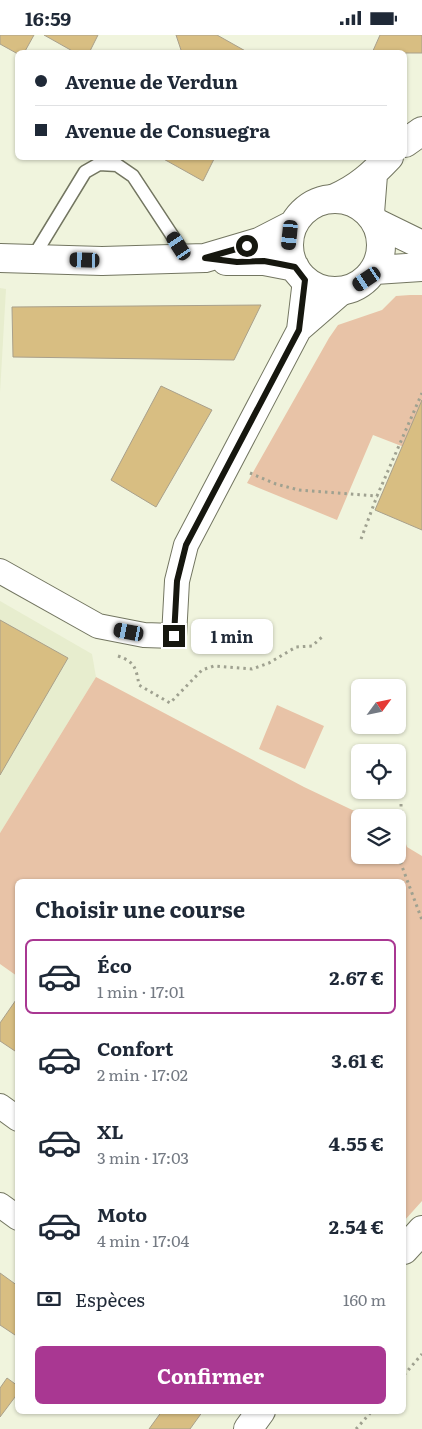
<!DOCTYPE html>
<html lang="fr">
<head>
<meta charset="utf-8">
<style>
  :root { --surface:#fff; --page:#f6f6f7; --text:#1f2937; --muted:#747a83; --line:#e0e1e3; --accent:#a93792 }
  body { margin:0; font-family:Literata,serif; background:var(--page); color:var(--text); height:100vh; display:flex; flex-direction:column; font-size:19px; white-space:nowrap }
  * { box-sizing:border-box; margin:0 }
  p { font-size:16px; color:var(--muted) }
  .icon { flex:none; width:28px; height:28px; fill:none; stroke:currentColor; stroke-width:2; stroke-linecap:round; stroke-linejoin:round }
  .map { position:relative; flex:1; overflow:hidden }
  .side { position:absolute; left:15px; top:844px; width:391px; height:535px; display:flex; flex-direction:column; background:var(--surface); border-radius:8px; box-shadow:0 1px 4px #0004 }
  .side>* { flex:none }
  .guide { position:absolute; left:15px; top:15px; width:392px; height:110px; border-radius:8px; box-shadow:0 1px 4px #0004; display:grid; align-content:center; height:110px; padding:0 20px; background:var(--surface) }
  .needle { width:32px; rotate:57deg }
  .tools { position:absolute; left:351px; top:644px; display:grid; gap:10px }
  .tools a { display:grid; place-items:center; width:55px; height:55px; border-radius:8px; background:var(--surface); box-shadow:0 1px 4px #0004; font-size:25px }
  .end { position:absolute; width:22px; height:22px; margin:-11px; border:6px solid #16170f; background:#fff; box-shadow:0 0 0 2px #fff }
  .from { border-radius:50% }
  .bubble { position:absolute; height:35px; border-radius:8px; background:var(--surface); box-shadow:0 1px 4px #0004; font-size:16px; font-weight:700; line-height:35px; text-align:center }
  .car { position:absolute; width:15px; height:30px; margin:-15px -8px; border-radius:6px; box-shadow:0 0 4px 1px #0007; background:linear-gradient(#222 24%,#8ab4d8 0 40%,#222 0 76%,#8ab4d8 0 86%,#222 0) }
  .guide b { display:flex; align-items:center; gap:18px; height:48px; font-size:19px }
  .guide b+b { border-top:1px solid var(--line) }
  .guide i { width:12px; height:12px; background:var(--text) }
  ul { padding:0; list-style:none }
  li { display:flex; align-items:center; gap:15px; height:75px; margin:0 10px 8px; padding:0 10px; border:2px solid transparent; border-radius:8px }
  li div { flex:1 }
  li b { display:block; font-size:19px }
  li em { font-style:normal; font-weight:700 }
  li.selected { border-color:var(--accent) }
  li>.icon { width:45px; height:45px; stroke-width:1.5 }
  h2 { padding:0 20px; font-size:22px; line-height:60px }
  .pay { display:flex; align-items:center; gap:12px; height:55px; padding:0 20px; font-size:19px }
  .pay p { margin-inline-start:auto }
  .primary-button { display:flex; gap:10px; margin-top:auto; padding:10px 20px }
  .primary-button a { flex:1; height:58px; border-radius:8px; background:var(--accent); color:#fff; font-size:20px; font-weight:700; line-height:58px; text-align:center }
  .status { display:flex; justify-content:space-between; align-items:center; height:35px; padding:0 25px; background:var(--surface); direction:ltr }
  .status svg { height:14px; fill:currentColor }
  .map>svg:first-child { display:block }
  .built { fill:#e7edce }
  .green { fill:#e8c3a7 }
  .building { fill:#d8be82; stroke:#a9a08b }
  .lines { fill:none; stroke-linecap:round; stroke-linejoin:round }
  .service-casing { stroke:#737661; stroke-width:15 }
  .minor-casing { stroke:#737661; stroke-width:26 }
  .tertiary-casing { stroke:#737661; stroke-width:30 }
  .secondary-casing { stroke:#737661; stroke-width:30 }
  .path { stroke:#9fa190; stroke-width:3; stroke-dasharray:2.5 4; stroke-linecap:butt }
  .service { stroke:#fff; stroke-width:12 }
  .minor { stroke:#fff; stroke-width:24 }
  .tertiary { stroke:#fff; stroke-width:28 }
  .secondary { stroke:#fff; stroke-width:28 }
  .route { stroke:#16170f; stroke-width:6 }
</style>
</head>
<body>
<div class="status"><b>16:59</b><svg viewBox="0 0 49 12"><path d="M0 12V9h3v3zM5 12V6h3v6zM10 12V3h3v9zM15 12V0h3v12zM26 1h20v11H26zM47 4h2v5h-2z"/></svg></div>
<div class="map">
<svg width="422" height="1394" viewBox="0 0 422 1394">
  <rect width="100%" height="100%" fill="#f0f4dd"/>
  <!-- built -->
  <path class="built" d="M0,253L6,254L0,358Z
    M0,566L92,619L96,642L0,798Z"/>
  <!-- green -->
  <path class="green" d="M410,260H422V367L404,412L373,400L337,485L247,448L329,303L338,290L382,275L396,261Z
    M96,642L304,752L367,782H360V820H398V797L403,800L407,812L422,821V1166L404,1186V846H18L17,941L0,929V798Z
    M277,670L324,691L305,734L259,714Z"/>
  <!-- building -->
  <path class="building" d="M0,0H34L24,18H18V19L0,9Z
    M44,0H98L89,18H76Z
    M176,0H217L249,18H182Z
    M380,0H422V18H372Z
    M160,122H215L203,146Z
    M261,270L234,325L13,322L12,272Z
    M161,351L212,375L156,472L111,445Z
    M422,365V495L375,475Z
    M0,585L68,623L0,740Z
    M18,962V1018L0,1006V988Z
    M0,1238L18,1251V1302L0,1290Z
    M7,1343L18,1351V1358L0,1382V1353Z
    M162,1376H203L190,1394H149Z"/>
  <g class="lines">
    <!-- service casing -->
    <g class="service-casing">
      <path id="service" d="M32,224L85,137L99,129L117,130L133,141L187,223"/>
    </g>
    <!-- minor casing -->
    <g class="minor-casing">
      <path id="minor" d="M299,295L305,245
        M0,536L98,591L144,600L174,601L177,546L186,510L299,295L344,256
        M0,1071L18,1084
        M0,1170L18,1183"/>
    </g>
    <!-- tertiary casing -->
    <g class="tertiary-casing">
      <path id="tertiary" d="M405,108L422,96
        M335,163C358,153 372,140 389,122
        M370,178L373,140
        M404,1215L422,1195
        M248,1394L261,1376"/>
    </g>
    <!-- secondary casing -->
    <g class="secondary-casing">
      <path id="secondary" d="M289 210a46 46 0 1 1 92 0a46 46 0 1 1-92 0Z
        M377,188L422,210
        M0,223L102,226L205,223L259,207L294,189
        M226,226H264L295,232
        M375,235L422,232"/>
    </g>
    <!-- path -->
    <path class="path" d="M250,438L276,449L299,455L377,461L422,358
      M361,504L377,461
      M118,621C135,627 136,633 139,650L170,668L202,635L214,631L252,634L269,628L296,612L312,611L322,602
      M401,769L402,809L399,818L400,826L422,885
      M404,1340L422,1319
      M356,1394L372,1376"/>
    <!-- service -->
    <use href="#service" class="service"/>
    <!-- minor -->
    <use href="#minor" class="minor"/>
    <!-- tertiary -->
    <use href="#tertiary" class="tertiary"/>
    <!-- secondary -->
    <use href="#secondary" class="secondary"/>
  </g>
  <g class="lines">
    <!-- route -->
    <path class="route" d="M174,601L177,546L186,510L299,295L305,245L295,232L280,229L264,226L237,227L205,223L247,211"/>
  </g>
</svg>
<div class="tools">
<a><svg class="needle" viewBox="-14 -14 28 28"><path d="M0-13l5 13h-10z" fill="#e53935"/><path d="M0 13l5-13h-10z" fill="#747a83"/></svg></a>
<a><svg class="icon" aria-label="locate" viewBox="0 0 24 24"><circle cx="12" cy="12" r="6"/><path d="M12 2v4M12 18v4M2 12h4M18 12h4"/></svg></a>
<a><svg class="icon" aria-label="layers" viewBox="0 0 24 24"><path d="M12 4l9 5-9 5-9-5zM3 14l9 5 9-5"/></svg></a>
</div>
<i class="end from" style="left:247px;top:211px"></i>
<i class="end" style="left:174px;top:601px"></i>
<div class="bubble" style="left:191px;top:584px;width:82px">1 min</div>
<i class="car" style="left:290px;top:200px;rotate:186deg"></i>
<i class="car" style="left:179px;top:211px;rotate:327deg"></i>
<i class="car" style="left:85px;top:225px;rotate:272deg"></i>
<i class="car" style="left:367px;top:244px;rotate:236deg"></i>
<i class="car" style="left:129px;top:597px;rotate:281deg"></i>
<div class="guide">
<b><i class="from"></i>Avenue de Verdun</b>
<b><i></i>Avenue de Consuegra</b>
</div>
<section class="side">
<h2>Choisir une course</h2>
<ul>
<li class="selected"><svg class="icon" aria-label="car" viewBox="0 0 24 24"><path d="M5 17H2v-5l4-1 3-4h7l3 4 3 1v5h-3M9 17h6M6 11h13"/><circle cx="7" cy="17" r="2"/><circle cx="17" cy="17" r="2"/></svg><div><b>Éco</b><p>1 min · 17:01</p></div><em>2.67 €</em></li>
<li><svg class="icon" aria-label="car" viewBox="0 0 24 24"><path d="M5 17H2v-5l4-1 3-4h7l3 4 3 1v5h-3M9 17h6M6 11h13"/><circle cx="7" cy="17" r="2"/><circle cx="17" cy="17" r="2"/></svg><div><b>Confort</b><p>2 min · 17:02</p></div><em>3.61 €</em></li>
<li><svg class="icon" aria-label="car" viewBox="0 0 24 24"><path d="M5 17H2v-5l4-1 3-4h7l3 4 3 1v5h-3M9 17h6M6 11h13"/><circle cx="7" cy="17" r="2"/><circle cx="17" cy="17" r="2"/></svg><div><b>XL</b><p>3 min · 17:03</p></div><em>4.55 €</em></li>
<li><svg class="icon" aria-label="car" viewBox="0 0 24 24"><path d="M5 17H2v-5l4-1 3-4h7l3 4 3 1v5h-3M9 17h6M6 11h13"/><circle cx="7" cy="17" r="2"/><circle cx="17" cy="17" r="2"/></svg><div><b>Moto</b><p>4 min · 17:04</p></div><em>2.54 €</em></li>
</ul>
<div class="pay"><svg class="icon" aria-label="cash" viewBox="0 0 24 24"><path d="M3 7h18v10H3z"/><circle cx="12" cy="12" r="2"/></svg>Espèces<p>160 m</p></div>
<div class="primary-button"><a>Confirmer</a></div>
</section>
</div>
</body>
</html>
